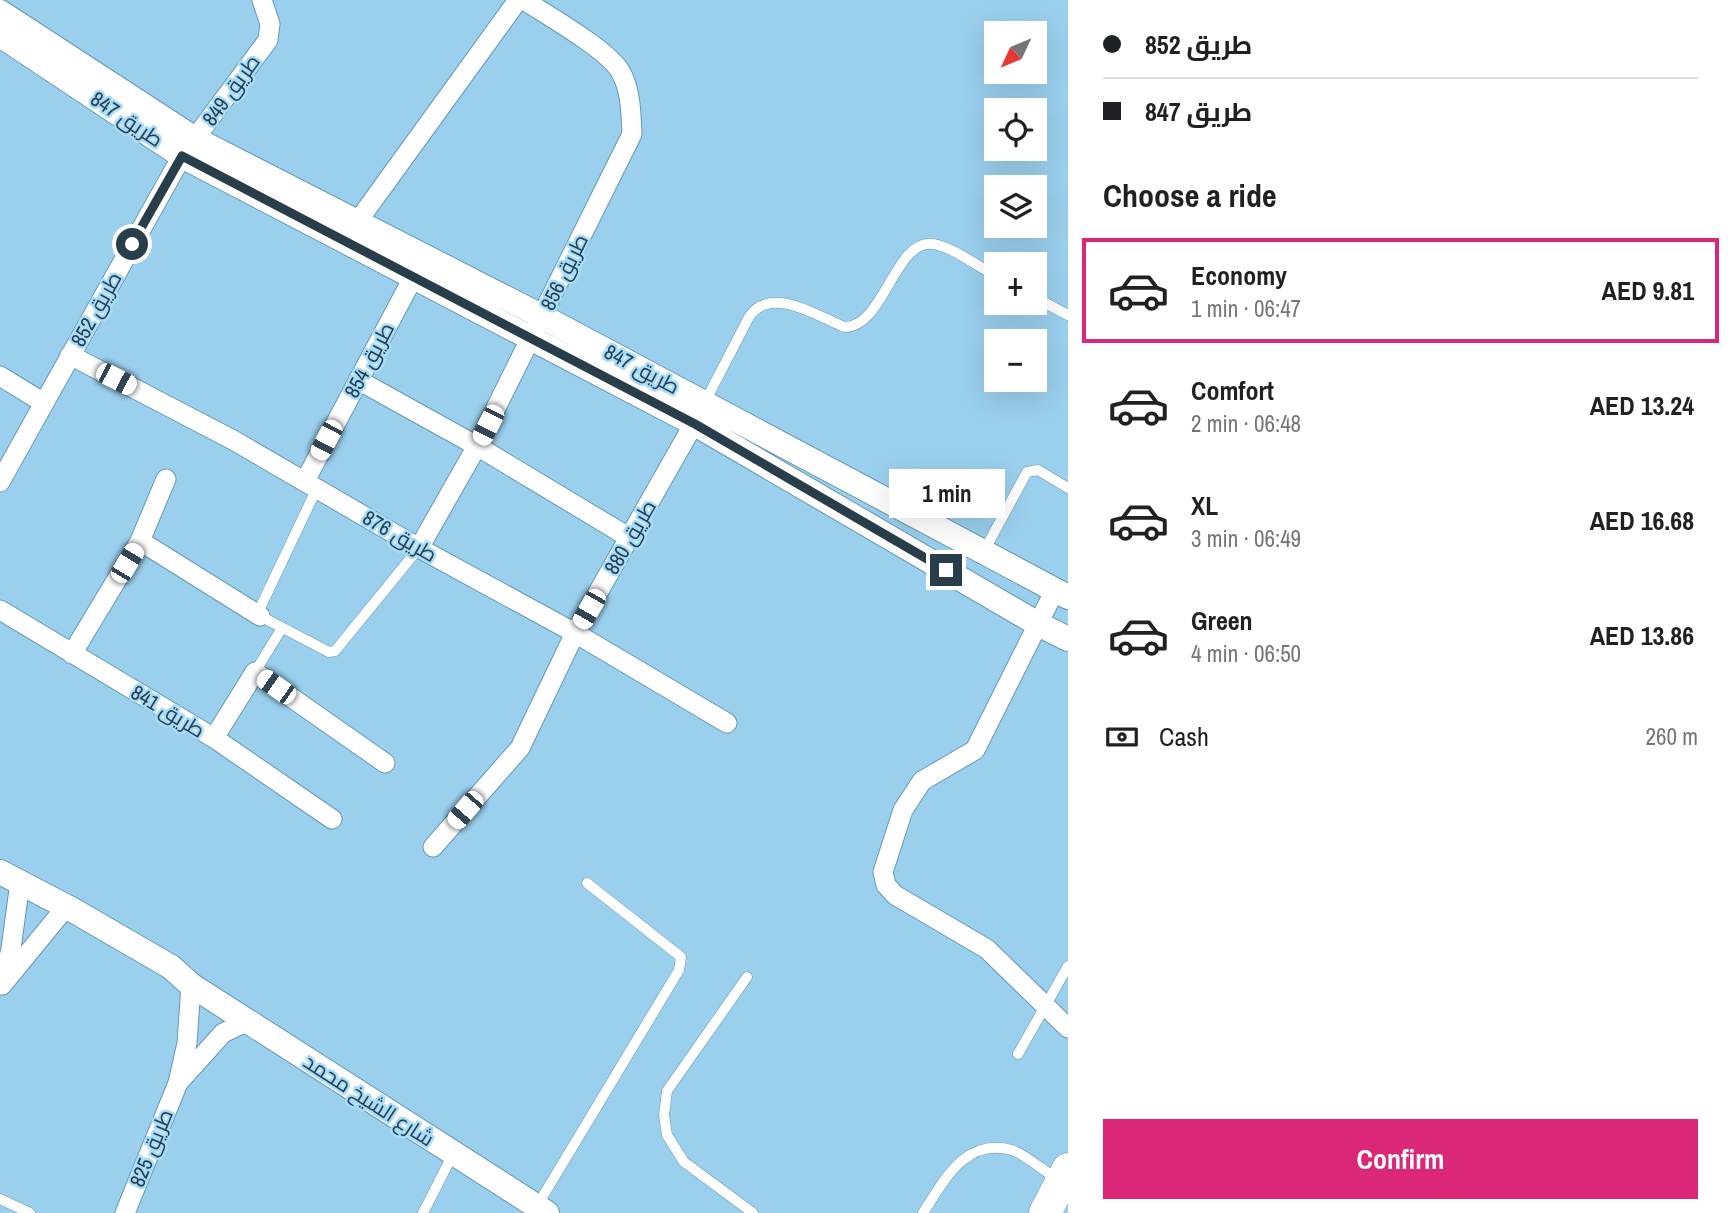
<!DOCTYPE html>
<html lang="en">
<head>
<meta charset="utf-8">
<style>
  :root { --surface:#fff; --page:#f6f6f6; --text:#202124; --muted:#757577; --line:#e0e0e0; --accent:#db2777 }
  body { margin:0; font-family:"Archivo Narrow",Cairo,sans-serif; background:var(--page); color:var(--text); height:100vh; display:flex; flex-direction:column; font-size:26px; white-space:nowrap }
  * { box-sizing:border-box; margin:0 }
  p { font-size:23px; color:var(--muted) }
  .icon { flex:none; width:38px; height:38px; fill:none; stroke:currentColor; stroke-width:2; stroke-linecap:round; stroke-linejoin:round }
  .map { position:relative; flex:1; overflow:hidden }
  .drawer { display:flex; flex-direction:column; background:var(--surface); width:665px }
  .drawer>* { flex:none }
  .hud { display:grid; align-content:center; height:154px; padding:0 35px; background:var(--surface) }
  .needle { width:46px; rotate:226deg }
  .controls { position:absolute; left:984px; top:21px; display:grid; gap:14px }
  .controls a { display:grid; place-items:center; width:63px; height:63px; border-radius:0px; background:var(--surface); box-shadow:0 7px 28px #0002; font-size:35px }
  .end { position:absolute; width:32px; height:32px; margin:-16px; border:9px solid #283e4a; background:#fff; box-shadow:0 0 0 4px #fff }
  .from { border-radius:50% }
  .bubble { position:absolute; height:49px; border-radius:0px; background:var(--surface); box-shadow:0 7px 28px #0002; font-size:23px; font-weight:800; line-height:49px; text-align:center }
  .car { position:absolute; width:21px; height:42px; margin:-21px -10px; border-radius:9px; box-shadow:0 0 5px 2px #0007; background:linear-gradient(#fff 24%,#345 0 40%,#fff 0 76%,#345 0 86%,#fff 0) }
  .hud b { display:flex; align-items:center; gap:24px; height:66px; font-size:26px }
  .hud b+b { border-top:2px solid var(--line) }
  .hud i { width:18px; height:18px; background:var(--text) }
  ul { padding:0; list-style:none }
  li { display:flex; align-items:center; gap:21px; height:105px; margin:0 14px 10px; padding:0 21px; border:4px solid transparent; border-radius:0px }
  li div { flex:1 }
  li b { display:block; font-size:26px }
  li em { font-style:normal; font-weight:800 }
  li.active { border-color:var(--accent) }
  li>.icon { width:63px; height:63px; stroke-width:1.5 }
  h2 { padding:0 35px; font-size:32px; line-height:84px }
  .pay { display:flex; align-items:center; gap:18px; height:77px; padding:0 35px; font-size:26px }
  .pay p { margin-inline-start:auto }
  .cta { display:flex; gap:14px; margin-top:auto; padding:14px 35px }
  .cta a { flex:1; height:80px; border-radius:0px; background:var(--accent); color:#fff; font-size:28px; font-weight:800; line-height:80px; text-align:center }
  main { display:flex; flex:1; min-height:0 }
  .map>svg:first-child { display:block }
  .lines { fill:none; stroke-linecap:round; stroke-linejoin:round }
  .service-casing { stroke:#6598b5; stroke-width:11 }
  .minor-casing { stroke:#6598b5; stroke-width:21 }
  .tertiary-casing { stroke:#6598b5; stroke-width:26 }
  .primary-casing { stroke:#6598b5; stroke-width:33 }
  .service { stroke:#fff; stroke-width:10 }
  .minor { stroke:#fff; stroke-width:19 }
  .tertiary { stroke:#fff; stroke-width:24 }
  .primary { stroke:#fff; stroke-width:32 }
  .route { stroke:#283e4a; stroke-width:9 }
  .labels { text-anchor:middle; dominant-baseline:central; stroke-width:5; stroke-linejoin:round; paint-order:stroke }
  .street-label { font-size:21px; fill:#283e4a; stroke:#a7dcfb }
</style>
</head>
<body>
<main>
<div class="map">
<svg width="1068" height="1213" viewBox="0 0 1068 1213">
  <rect width="100%" height="100%" fill="#9acfed"/>
  <g class="lines">
    <!-- service casing -->
    <g class="service-casing">
      <path id="service" d="M1034,297L1068,315
        M705,402L749,317C770,285 816,315 844,327C884,328 895,238 933,244C951,246 979,267 996,276
        M317,488L261,606L260,616L329,652L335,651L419,548
        M984,551L1027,472L1038,470L1068,488
        M255,672L282,628
        M747,977L667,1091L664,1115L667,1135L684,1162L753,1213
        M1018,1054L1068,966
        M0,1199L30,1213
        M537,1206L679,970L681,957L587,883
        M423,1213L453,1154
        M923,1213C944,1181 965,1137 1012,1150C1025,1154 1045,1172 1058,1180"/>
    </g>
    <!-- minor casing -->
    <g class="minor-casing">
      <path id="minor" d="M358,221L518,0
        M70,355L233,440L419,548L575,633L727,723
        M0,376L44,403
        M358,380L477,446L630,538
        M305,481L414,276
        M0,482L182,156L268,40L270,24L262,0
        M140,541L260,616
        M419,548L477,446L632,134C631,114 631,89 620,71C608,50 547,15 524,0
        M1055,590L975,750L922,781L903,810L883,872L886,885L895,895L987,949L1068,1028
        M0,610L214,738L332,819
        M72,654L140,541L166,479
        M214,738L255,672L385,763
        M433,847L520,748L575,633L700,413
        M20,882L11,949L2,985L66,907
        M191,985L187,1043L178,1083L223,1033L248,1021
        M125,1213L178,1083"/>
    </g>
    <!-- tertiary casing -->
    <g class="tertiary-casing">
      <path id="tertiary" d="M0,12L195,139L543,317L1068,597
        M0,35L182,156L695,424L1038,624L1068,639
        M0,872L71,909L171,967L191,985L547,1213"/>
    </g>
    <!-- primary casing -->
    <g class="primary-casing">
      <path id="primary" d="M1045,1213L1068,1169"/>
    </g>
    <!-- service -->
    <use href="#service" class="service"/>
    <!-- minor -->
    <use href="#minor" class="minor"/>
    <!-- tertiary -->
    <use href="#tertiary" class="tertiary"/>
    <!-- primary -->
    <use href="#primary" class="primary"/>
  </g>
  <g class="lines">
    <!-- route -->
    <path class="route" d="M132,244L182,156L695,424L946,570"/>
  </g>
  <g class="labels">
    <!-- street labels -->
    <g class="street-label">
      <text transform="translate(231 90) rotate(-54)">طريق 849</text>
      <text transform="translate(127 119) rotate(34)">طريق 847</text>
      <text transform="translate(564 272) rotate(-64)">طريق 856</text>
      <text transform="translate(96 309) rotate(-61)">طريق 852</text>
      <text transform="translate(369 360) rotate(-62)">طريق 854</text>
      <text transform="translate(642 369) rotate(28)">طريق 847</text>
      <text transform="translate(400 536) rotate(30)">طريق 876</text>
      <text transform="translate(630 537) rotate(-60)">طريق 880</text>
      <text transform="translate(168 711) rotate(31)">طريق 841</text>
      <text transform="translate(369 1100) rotate(33)">شارع الشيخ محمد</text>
      <text transform="translate(151 1148) rotate(-68)">طريق 825</text>
    </g>
  </g>
</svg>
<div class="controls">
<a><svg class="needle" viewBox="-14 -14 28 28"><path d="M0-13l5 13h-10z" fill="#e53935"/><path d="M0 13l5-13h-10z" fill="#757577"/></svg></a>
<a><svg class="icon" aria-label="locate" viewBox="0 0 24 24"><circle cx="12" cy="12" r="6"/><path d="M12 2v4M12 18v4M2 12h4M18 12h4"/></svg></a>
<a><svg class="icon" aria-label="layers" viewBox="0 0 24 24"><path d="M12 4l9 5-9 5-9-5zM3 14l9 5 9-5"/></svg></a>
<a>+</a>
<a>−</a>
</div>
<i class="end from" style="left:132px;top:244px"></i>
<i class="end" style="left:946px;top:570px"></i>
<div class="bubble" style="left:889px;top:469px;width:116px">1 min</div>
<i class="car" style="left:116px;top:379px;rotate:117deg"></i>
<i class="car" style="left:488px;top:425px;rotate:207deg"></i>
<i class="car" style="left:326px;top:440px;rotate:208deg"></i>
<i class="car" style="left:127px;top:563px;rotate:31deg"></i>
<i class="car" style="left:589px;top:609px;rotate:210deg"></i>
<i class="car" style="left:276px;top:687px;rotate:305deg"></i>
<i class="car" style="left:465px;top:810px;rotate:221deg"></i>
</div>
<section class="drawer">
<div class="hud">
<b><i class="from"></i>طريق 852</b>
<b><i></i>طريق 847</b>
</div>
<h2>Choose a ride</h2>
<ul>
<li class="active"><svg class="icon" aria-label="car" viewBox="0 0 24 24"><path d="M5 17H2v-5l4-1 3-4h7l3 4 3 1v5h-3M9 17h6M6 11h13"/><circle cx="7" cy="17" r="2"/><circle cx="17" cy="17" r="2"/></svg><div><b>Economy</b><p>1 min · 06:47</p></div><em>AED 9.81</em></li>
<li><svg class="icon" aria-label="car" viewBox="0 0 24 24"><path d="M5 17H2v-5l4-1 3-4h7l3 4 3 1v5h-3M9 17h6M6 11h13"/><circle cx="7" cy="17" r="2"/><circle cx="17" cy="17" r="2"/></svg><div><b>Comfort</b><p>2 min · 06:48</p></div><em>AED 13.24</em></li>
<li><svg class="icon" aria-label="car" viewBox="0 0 24 24"><path d="M5 17H2v-5l4-1 3-4h7l3 4 3 1v5h-3M9 17h6M6 11h13"/><circle cx="7" cy="17" r="2"/><circle cx="17" cy="17" r="2"/></svg><div><b>XL</b><p>3 min · 06:49</p></div><em>AED 16.68</em></li>
<li><svg class="icon" aria-label="car" viewBox="0 0 24 24"><path d="M5 17H2v-5l4-1 3-4h7l3 4 3 1v5h-3M9 17h6M6 11h13"/><circle cx="7" cy="17" r="2"/><circle cx="17" cy="17" r="2"/></svg><div><b>Green</b><p>4 min · 06:50</p></div><em>AED 13.86</em></li>
</ul>
<div class="pay"><svg class="icon" aria-label="cash" viewBox="0 0 24 24"><path d="M3 7h18v10H3z"/><circle cx="12" cy="12" r="2"/></svg>Cash<p>260 m</p></div>
<div class="cta"><a>Confirm</a></div>
</section>
</main>
</body>
</html>
